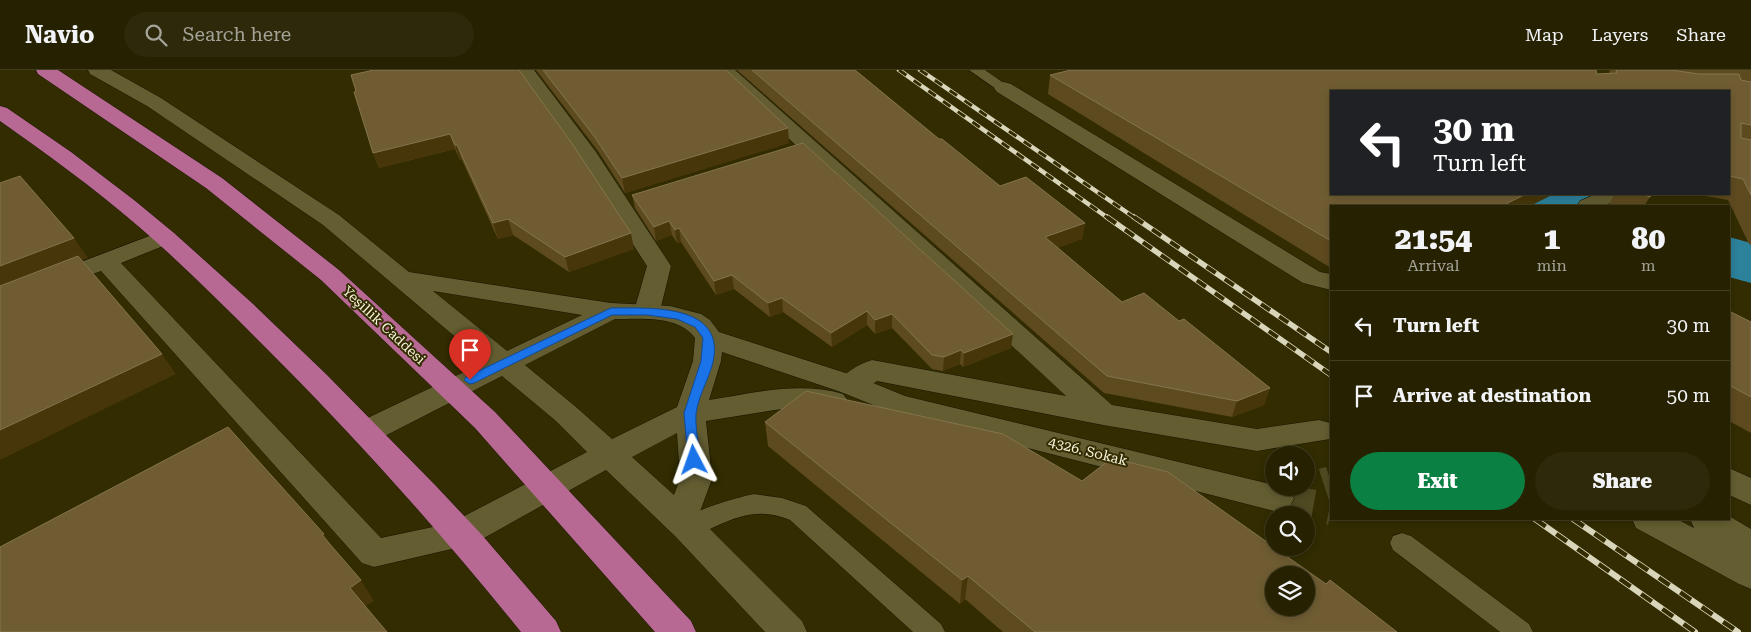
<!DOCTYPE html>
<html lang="en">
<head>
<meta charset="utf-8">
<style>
  body { margin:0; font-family:"Roboto Serif",serif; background:#2e290a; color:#f1f3f6; height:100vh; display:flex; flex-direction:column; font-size:19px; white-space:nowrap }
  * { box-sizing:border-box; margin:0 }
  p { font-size:16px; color:#a4a399 }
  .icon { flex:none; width:28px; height:28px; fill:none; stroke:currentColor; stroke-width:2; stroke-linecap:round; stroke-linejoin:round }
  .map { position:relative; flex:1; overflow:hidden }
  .sheet { position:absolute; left:1330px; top:135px; width:400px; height:315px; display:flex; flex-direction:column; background:#262100; border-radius:0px; box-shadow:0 2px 8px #0003,0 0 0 1px #423e22 }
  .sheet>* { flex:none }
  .top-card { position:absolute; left:1330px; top:20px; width:400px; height:105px; border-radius:0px; box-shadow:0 2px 8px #0003,0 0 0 1px #423e22; background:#202124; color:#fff; overflow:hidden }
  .controls { position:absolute; left:1265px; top:376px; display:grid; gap:10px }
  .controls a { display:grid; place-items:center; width:50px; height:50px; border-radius:50%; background:#262100; box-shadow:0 2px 8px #0003,0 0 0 1px #423e22; font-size:25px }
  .pin { position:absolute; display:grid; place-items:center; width:42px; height:42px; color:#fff; margin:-51px -21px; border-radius:50% 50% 50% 0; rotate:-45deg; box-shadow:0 0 5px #0007 }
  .pin .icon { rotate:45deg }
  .me { position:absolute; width:55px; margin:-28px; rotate:356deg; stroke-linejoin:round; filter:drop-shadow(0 0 4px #0008) }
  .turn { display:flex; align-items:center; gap:18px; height:105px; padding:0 20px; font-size:22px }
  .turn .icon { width:65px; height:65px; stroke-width:2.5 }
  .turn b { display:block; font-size:35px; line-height:42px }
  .eta { display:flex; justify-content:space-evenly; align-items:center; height:85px; text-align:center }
  .eta b { font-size:30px; font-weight:800; line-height:35px }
  .action { display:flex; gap:10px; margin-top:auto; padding:10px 20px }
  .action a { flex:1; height:58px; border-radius:30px; background:#0b8043; color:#fff; font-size:20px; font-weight:800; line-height:58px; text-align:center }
  .action a+a { background:#2e290a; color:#f1f3f6 }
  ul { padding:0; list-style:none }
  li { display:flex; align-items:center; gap:15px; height:70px; padding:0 20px; border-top:1px solid #423e22 }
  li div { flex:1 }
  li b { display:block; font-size:19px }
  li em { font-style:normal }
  header { display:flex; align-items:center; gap:30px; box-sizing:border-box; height:70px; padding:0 25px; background:#262100; border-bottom:1px solid #423e22 }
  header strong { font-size:24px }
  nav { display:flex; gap:28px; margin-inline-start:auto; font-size:18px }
  .search { width:350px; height:45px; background:#2e290a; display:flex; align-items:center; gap:12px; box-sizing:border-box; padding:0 18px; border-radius:28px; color:#a4a399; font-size:19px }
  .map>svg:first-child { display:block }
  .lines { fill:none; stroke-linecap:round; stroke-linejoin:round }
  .river { fill:#2c819b; fill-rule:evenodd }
  .tertiary-tunnel { stroke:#4f4a21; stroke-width:32; stroke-dasharray:32 16; stroke-linecap:butt }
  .service-casing { stroke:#171401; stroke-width:1 }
  .minor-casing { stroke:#171401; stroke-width:1 }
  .tertiary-casing { stroke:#171401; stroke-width:1 }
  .trunk-casing { stroke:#171401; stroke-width:1 }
  .service { fill:#635d31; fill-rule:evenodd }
  .minor { fill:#635d31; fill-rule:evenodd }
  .tertiary { fill:#635d31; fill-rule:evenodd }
  .trunk { fill:#b76994; fill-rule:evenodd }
  .rail-far2-casing { stroke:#d9d5ba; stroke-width:4.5 }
  .rail-far1-casing { stroke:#d9d5ba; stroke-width:5.5 }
  .rail-casing { stroke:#d9d5ba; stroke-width:6 }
  .rail-far2 { stroke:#322c00; stroke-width:3; stroke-dasharray:9; stroke-linecap:butt }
  .rail-far1 { stroke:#322c00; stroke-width:4; stroke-dasharray:11; stroke-linecap:butt }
  .rail { stroke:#322c00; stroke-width:4.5; stroke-dasharray:13; stroke-linecap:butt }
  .wall { fill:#5e4a1f }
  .shaded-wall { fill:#46360a }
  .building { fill:#6f5c33; stroke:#84744e; fill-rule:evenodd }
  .route { fill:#1a73e8; stroke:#114b97 }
  .labels { text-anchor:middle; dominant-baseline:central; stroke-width:4; stroke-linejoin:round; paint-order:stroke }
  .street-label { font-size:14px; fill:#f6f3db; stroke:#322c00 }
</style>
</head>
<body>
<header>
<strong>Navio</strong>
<div class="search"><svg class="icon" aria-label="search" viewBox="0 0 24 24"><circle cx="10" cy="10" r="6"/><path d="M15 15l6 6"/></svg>Search here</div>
<nav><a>Map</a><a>Layers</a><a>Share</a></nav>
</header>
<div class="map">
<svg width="1751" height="562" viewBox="0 0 1751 562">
  <rect width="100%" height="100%" fill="#322c00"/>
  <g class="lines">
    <path class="river" d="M1527 124H1598L1607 136H1535Z
      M1729 167 1751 173V213L1729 207Z"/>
    <path class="tertiary-tunnel" d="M1278 429 1331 412
      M1282 430 1331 439"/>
    <g class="service-casing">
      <path id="service" d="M969 0H985L1011 18 1009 21H999Z
        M754 424 782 428 806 436 941 554 945 562H913L790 450C747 433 726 455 688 468L679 465 676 458C676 457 679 451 680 451 691 441 738 427 754 424Z
        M1402 463 1411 466 1529 554 1533 562H1500L1393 480 1390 473 1393 466Z"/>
    </g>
    <g class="minor-casing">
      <path id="minor" d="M515 0H534L596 82 671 196 660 241 656 247 647 249 638 247 634 241 647 196 578 89Z
        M715 0H735L1112 335 1257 359 1319 350 1330 353 1331 356 1330 369 1257 381 1103 355 877 311C864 320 857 327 841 322L837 315C844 303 858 294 872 290L1066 326Z
        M1004 12 1011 14 1320 202 1331 204V220L1303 213 997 22 994 18 997 14Z
        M1596 124H1610L1613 129 1605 136H1577L1580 131Z
        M165 160 173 162 177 167 173 172 121 193 381 468 461 451 473 454 478 464 473 474 374 497 362 493 101 201 90 205 81 202 78 197 81 192Z"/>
    </g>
    <g class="tertiary-casing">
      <path id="tertiary" d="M88 0H111L161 28 339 145 409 202 611 233 670 236 701 244 710 250 719 262 861 308 905 326 1274 415V418L1289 420 1294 429 1289 438 1278 442 898 345 841 322 722 282 721 291 709 330C753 323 800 311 843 324L848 331 843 338 833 341 788 338 706 351 712 409 698 447 802 551 807 562H765L676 467 606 400 473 474 461 477 449 474 444 464 449 454 587 382 556 351 502 306 377 370 366 373 355 370 351 362 355 354 485 292 323 155 147 36 90 4ZM433 221 582 245 507 281ZM615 249C640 249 679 245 695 268L693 291 677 337 612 369 576 337 525 295ZM677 363 680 409 674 425 632 387Z
        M1595 124H1619C1612 134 1606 137 1594 134L1591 129Z
        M1729 398 1751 408V435L1729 425Z
        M1729 446 1751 459V519L1739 514 1636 458 1632 449H1677L1694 458 1690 449H1729Z"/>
    </g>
    <g class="trunk-casing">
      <path id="trunk" d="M36 0H58L222 108 339 200 495 342 691 551 696 562H655L475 358 321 210 206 118 38 4Z
        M0 36 7 38 71 82 134 130 174 163 252 233 327 305 436 416 482 465 556 551 561 562H521C438 459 350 361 256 268 218 230 179 191 138 156 94 118 47 84 0 51Z"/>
    </g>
    <use href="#service" class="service"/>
    <use href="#minor" class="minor"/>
    <use href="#tertiary" class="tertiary"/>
    <use href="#trunk" class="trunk"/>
    <g class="rail-far2-casing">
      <path id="rail-far2" d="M899 0 1108 148
        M920 0 1135 148"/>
    </g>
    <g class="rail-far1-casing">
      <path id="rail-far1" d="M1107 147 1331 305
        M1134 147 1331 282"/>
    </g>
    <g class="rail-casing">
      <path id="rail" d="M1535 449 1695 562
        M1573 449 1738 562"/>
    </g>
    <use href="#rail-far2" class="rail-far2"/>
    <use href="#rail-far1" class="rail-far1"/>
    <use href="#rail" class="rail"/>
  </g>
  <path class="wall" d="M374 0 634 179 569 202 513 165 498 169 462 90H460L455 79 379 98 373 83 356 21Z
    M536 0H726L789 73 625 123 598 81Z
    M737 0H855L939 69 1000 116 1085 153 1082 169 1057 178 1122 232 1179 251 1270 318 1264 335 1232 347 1104 323Z
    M1610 0H1751V175L1749 174 1728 130 1695 124H1729V21L1331 136V198L1048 24 1050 5 1597 4 1609 3Z
    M1579 124H1592L1586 126Z
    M1615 124H1652L1644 136H1608Z
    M632 125 1011 278 963 297 960 294 943 301 932 299 892 258 875 264 867 255 832 277 783 242 770 247 734 219 716 225 681 172 677 173 672 165 656 171 635 138Z
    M1729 241 1751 252V363L1729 351Z
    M765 352 1082 411 1326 514 1397 562H1003L965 529 960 534 768 376Z"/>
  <path class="shaded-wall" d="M788 58 789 73 625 123 622 108Z
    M450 64 455 79 379 98 373 83Z
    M455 75H457L462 90H460Z
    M1526 124H1554L1530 136H1502Z
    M508 149 513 165 498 169 493 153Z
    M669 151 672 165 656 171 654 157Z
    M1085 153 1082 169 1043 183 1045 167Z
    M679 158 681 172 677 173 675 160Z
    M631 163 634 179 569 202 565 187Z
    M74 168 88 188 0 222V196Z
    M732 205 734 219 716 225 714 211Z
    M782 228 783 242 770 247 768 233Z
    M867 241V255L832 277 831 263Z
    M892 244V258L875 264V250Z
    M1013 264 1011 278 963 297 964 283Z
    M961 280 960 294 943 301 944 287Z
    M162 284 176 304 0 390V360Z
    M1270 318 1264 335 1232 347 1237 331Z
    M324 464 337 484 322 465Z
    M968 506 965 529 960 534 962 510Z
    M361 510 374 531 363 538 350 518Z"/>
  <path class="building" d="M374 0H519L573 75 631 163 565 187 508 149 493 153 457 75H455L450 64 373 83 354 22 356 21 351 5Z
    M543 0H726L788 58 622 108 594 66Z
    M752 0H855L939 69H942L1000 116 1026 107 1085 153 1045 167 1122 232 1144 223 1179 251 1184 249 1270 318 1237 331 1107 306Z
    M1071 0H1596L1597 4 1617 3 1616 0H1671L1699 4H1739L1741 10 1751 12V55L1741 53V68L1751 70V125L1743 109 1729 106V21H1331V124H1526L1502 136H1331V171L1050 5Z
    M803 73 1013 264 964 283 961 280 944 287 932 285 892 244 875 250 867 241 831 263 782 228 768 233 732 205 714 211 679 158 675 160 669 151 654 157 632 125Z
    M20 106 74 168 0 196V113Z
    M1642 124H1652L1650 127Z
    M78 186 162 284 0 360V216Z
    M1729 241 1751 252V327L1729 315Z
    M806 321 1003 364 1082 411 1112 388 1168 402 1274 477V478H1275L1326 514 1330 510 1397 562H1035L968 506 962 510 765 352ZM1274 505H1306V538H1274Z
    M228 357 324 464 322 465 361 510 350 518 387 562H0V477Z"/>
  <path class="route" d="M611 238C649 238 726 233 713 292 709 309 698 326 696 344 695 358 699 375 701 390L699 393H690L688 390 684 343 701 291 703 268 695 257 677 249 647 245H612L474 313 470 314 464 310 466 307Z"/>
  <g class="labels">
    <g class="street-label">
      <text transform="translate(384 255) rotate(43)">Yeşillik Caddesi</text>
      <text transform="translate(1088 381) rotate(14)">4326. Sokak</text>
    </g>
  </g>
</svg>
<div class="controls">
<a><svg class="icon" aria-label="sound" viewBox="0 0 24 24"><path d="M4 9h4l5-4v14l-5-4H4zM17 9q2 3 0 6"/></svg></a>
<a><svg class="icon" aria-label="search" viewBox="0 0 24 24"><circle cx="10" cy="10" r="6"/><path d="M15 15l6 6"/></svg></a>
<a><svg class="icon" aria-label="layers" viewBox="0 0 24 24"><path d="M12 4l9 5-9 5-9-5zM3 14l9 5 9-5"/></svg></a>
</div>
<div class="pin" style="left:470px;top:310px;background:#d93025"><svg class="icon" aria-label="arrive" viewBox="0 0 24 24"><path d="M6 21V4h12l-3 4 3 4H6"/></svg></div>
<svg class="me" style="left:694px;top:390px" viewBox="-20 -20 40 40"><path d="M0-17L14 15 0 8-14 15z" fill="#1a73e8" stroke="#fff" stroke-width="4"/></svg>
<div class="top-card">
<div class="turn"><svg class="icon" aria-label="left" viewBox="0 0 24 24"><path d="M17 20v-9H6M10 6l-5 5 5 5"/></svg><div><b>30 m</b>Turn left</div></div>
</div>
<section class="sheet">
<div class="eta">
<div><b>21:54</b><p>Arrival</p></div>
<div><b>1</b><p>min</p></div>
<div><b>80</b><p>m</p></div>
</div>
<ul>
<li><svg class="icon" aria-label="left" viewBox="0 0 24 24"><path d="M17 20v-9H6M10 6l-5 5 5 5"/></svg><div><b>Turn left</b></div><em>30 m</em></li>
<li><svg class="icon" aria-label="arrive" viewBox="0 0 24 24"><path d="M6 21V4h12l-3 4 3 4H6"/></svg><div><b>Arrive at destination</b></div><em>50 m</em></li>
</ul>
<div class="action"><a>Exit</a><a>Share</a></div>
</section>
</div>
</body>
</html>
